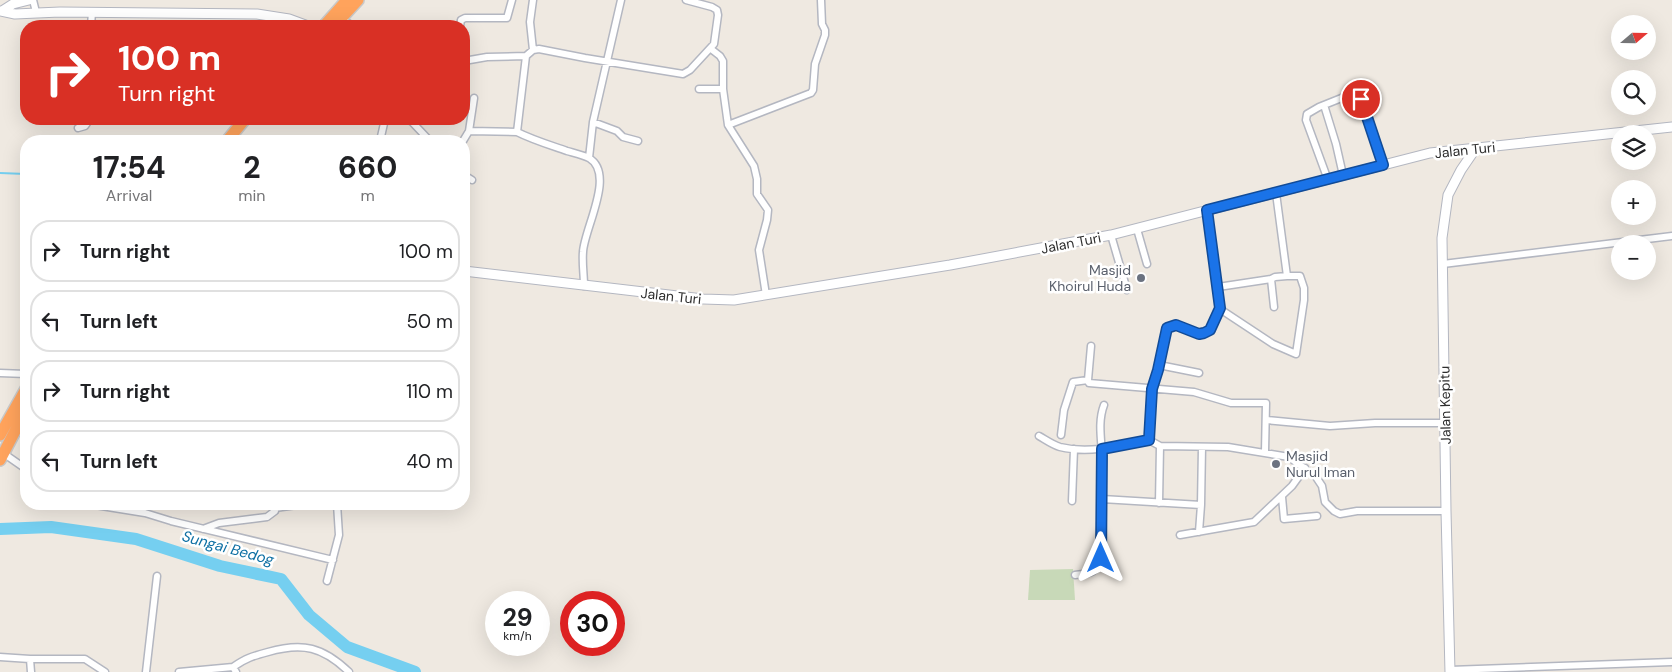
<!DOCTYPE html>
<html lang="en">
<head>
<meta charset="utf-8">
<style>
  body { margin:0; font-family:"DM Sans",sans-serif; background:#f2f2f2; color:#202124; height:100vh; display:flex; flex-direction:column; font-size:19px; white-space:nowrap }
  * { box-sizing:border-box; margin:0 }
  p { font-size:16px; color:#757577 }
  .icon { flex:none; width:28px; height:28px; fill:none; stroke:currentColor; stroke-width:2; stroke-linecap:round; stroke-linejoin:round }
  .map { position:relative; flex:1; overflow:hidden }
  .details { position:absolute; left:20px; top:135px; width:450px; height:375px; display:flex; flex-direction:column; background:#fff; border-radius:20px; box-shadow:0 5px 20px #0002 }
  .details>* { flex:none }
  .top-card { position:absolute; left:20px; top:20px; width:450px; height:105px; border-radius:20px; box-shadow:0 5px 20px #0002; background:#d93025; color:#fff; overflow:hidden }
  .needle { width:32px; rotate:70deg }
  .fabs { position:absolute; left:1611px; top:15px; display:grid; gap:10px }
  .fabs a { display:grid; place-items:center; width:45px; height:45px; border-radius:50%; background:#fff; box-shadow:0 5px 20px #0002; font-size:25px }
  .speed { position:absolute; left:485px; top:591px; display:flex; gap:10px; font-size:25px; font-weight:700; text-align:center }
  .speed>* { display:grid; place-content:center; width:65px; height:65px; border-radius:50%; background:#fff; box-shadow:0 5px 20px #0002; line-height:1 }
  .speed small { font-size:12px; font-weight:400 }
  .speed .limit { border:8px solid #d22; background:#fff; color:#111 }
  .pin { position:absolute; display:grid; place-items:center; width:42px; height:42px; color:#fff; margin:-21px; border:2px solid #fff; border-radius:50%; box-shadow:0 1px 5px #0007 }
  .me { position:absolute; width:55px; margin:-28px; rotate:0deg; stroke-linejoin:round; filter:drop-shadow(0 0 4px #0008) }
  .turn { display:flex; align-items:center; gap:18px; height:105px; padding:0 15px; font-size:22px }
  .turn .icon { width:65px; height:65px; stroke-width:2.5 }
  .turn b { display:block; font-size:35px; line-height:42px }
  .eta { display:flex; justify-content:space-evenly; align-items:center; height:85px; text-align:center }
  .eta b { font-size:30px; font-weight:700; line-height:35px }
  ul { padding:0; list-style:none }
  li { display:flex; align-items:center; gap:15px; height:62px; margin:0 10px 8px; padding:0 5px; border:2px solid #e0e0e0; border-radius:20px }
  li div { flex:1 }
  li b { display:block; font-size:19px }
  li em { font-style:normal }
  .map>svg:first-child { display:block }
  .cemetery { fill:#c8d9b8 }
  .lines { fill:none; stroke-linecap:round; stroke-linejoin:round }
  .stream { stroke:#75cff0; stroke-width:2 }
  .river { stroke:#75cff0; stroke-width:12 }
  .street-casing { stroke:#b4b7c1; stroke-width:9 }
  .secondary-casing { stroke:#b4b7c1; stroke-width:11 }
  .highway-casing { stroke:#c9c9c9; stroke-width:14 }
  .street { stroke:#fff; stroke-width:6 }
  .secondary { stroke:#fff; stroke-width:9 }
  .highway { stroke:#ffa35c; stroke-width:11 }
  .route-casing { stroke:#114b97; stroke-width:12 }
  .route { stroke:#1a73e8; stroke-width:9 }
  .worship-dot { fill:#6b7280; stroke:#fff; stroke-width:2 }
  .labels { text-anchor:middle; dominant-baseline:central; stroke-width:5; stroke-linejoin:round; paint-order:stroke }
  .street-label { font-size:14px; fill:#2e2e2e; stroke:#fff }
  .worship-label { font-size:14px; fill:#5b616d; stroke:#fff; text-anchor:end }
  .water-label { font-size:15px; font-style:italic; fill:#0d6fa3; stroke:#fff }
</style>
</head>
<body>
<div class="map">
<svg width="1672" height="672" viewBox="0 0 1672 672">
  <rect width="100%" height="100%" fill="#efe9e1"/>
  <path class="cemetery" d="M1073 569 1075 600H1028L1030 570Z"/>
  <g class="lines">
    <path class="stream" d="M130 141 150 136 167 141
      M0 173 26 174"/>
    <path class="river" d="M0 529 51 527 136 539 220 566 281 579 309 615 347 647 415 672"/>
    <g class="street-casing">
      <path id="street" d="M33 0 36 12
        M341 19 353 26
        M91 26 92 12
        M460 26 461 20 465 18H507L512 0
        M711 49 720 56 723 61V89L728 125 754 166 757 179V194L768 210 767 220 759 250 766 295
        M533 50 530 22 533 0
        M526 56 517 132C533 140 550 145 567 151 574 153 583 155 589 158 616 174 584 229 583 252 582 263 584 275 584 286
        M464 61 487 57 526 56 533 50 539 49 585 58 683 74 690 70 714 44 718 15 717 10 712 7 686 0
        M699 89H723
        M1324 105 1336 144 1343 175
        M407 119 412 122 430 141
        M593 122 617 131 623 137 638 141
        M728 125 811 93 813 90 815 64 825 35V30L822 24 821 0
        M78 128 85 126 90 119
        M469 131 517 132
        M380 141 385 119
        M463 141 469 131 474 98
        M589 158 593 122 621 0
        M464 175 472 180
        M1328 180 1306 120 1307 114 1319 107 1349 95 1361 99 1383 165
        M1137 229 1147 264
        M1111 235 1127 290
        M1443 264 1672 236
        M1271 279 1275 277 1287 276 1276 193
        M1218 287 1271 279 1274 307
        M1220 309 1273 344 1296 354 1304 300V288L1300 276H1287
        M1091 346 1088 380 1089 383 1194 392 1231 403H1266L1265 452
        M1159 365 1199 373
        M0 373 26 374
        M1266 420 1330 426 1375 423H1445
        M1061 435 1064 410 1073 382 1088 380
        M1039 436C1046 440 1053 445 1060 447 1089 454 1120 446 1149 440L1160 446 1228 447 1289 457 1316 477 1322 486 1325 502 1334 511 1340 514 1357 511H1446
        M1149 440 1151 389 1158 371 1167 328 1176 325 1199 334 1204 333 1209 330 1220 309 1207 210
        M3 453 26 469
        M1282 497 1284 519 1317 516
        M1102 499 1201 505
        M1072 501 1074 449
        M1159 503 1160 446
        M89 504 145 513 171 521 333 560
        M275 508 304 504
        M203 529 219 523 267 517 275 511 274 504
        M1199 532 1201 505 1202 447
        M1180 535 1254 522 1292 486 1305 468
        M1075 575C1091 573 1095 574 1101 558 1101 523 1102 489 1102 454 1101 437 1098 421 1104 405
        M327 581 339 535 337 504
        M0 657 30 659H85L105 672
        M30 659 31 672
        M233 667C246 658 253 656 268 652 303 642 323 647 349 672
        M1450 670 1672 662
        M146 672 157 576
        M179 672 233 667 236 672"/>
    </g>
    <g class="secondary-casing">
      <path id="secondary" d="M0 11 15 14 60 12 257 14 289 19 308 26
        M2 11 13 4 29 0
        M464 271 703 299 734 300 950 265 1111 235 1430 153 1672 127
        M1450 672 1446 511 1442 238 1448 195 1461 170 1476 148"/>
    </g>
    <g class="highway-casing">
      <path id="highway" d="M324 26 347 0
        M334 26 358 0
        M227 141 245 119
        M0 435 26 389
        M0 460 26 410"/>
    </g>
    <use href="#street" class="street"/>
    <use href="#secondary" class="secondary"/>
    <use href="#highway" class="highway"/>
  </g>
  <g class="lines">
    <g class="route-casing">
      <path id="route" d="M1101 558 1102 449 1149 440 1152 389 1158 370 1167 328 1176 325 1199 334 1204 333 1210 330 1220 308 1207 210 1383 165 1361 99"/>
    </g>
    <use href="#route" class="route"/>
  </g>
  <g class="worship-dot">
    <circle cx="1141" cy="278" r="5"/>
    <circle cx="1276" cy="464" r="5"/>
  </g>
  <g class="labels">
    <g class="street-label">
      <text transform="translate(1465 150) rotate(-6)">Jalan Turi</text>
      <text transform="translate(1071 243) rotate(-11)">Jalan Turi</text>
      <text transform="translate(671 296) rotate(6)">Jalan Turi</text>
      <text transform="translate(1445 405) rotate(-91)">Jalan Kepitu</text>
    </g>
    <g class="worship-label">
      <text x="1131" y="270">Masjid<tspan x="1131" dy="16">Khoirul Huda</tspan></text>
      <text x="1286" y="456" text-anchor="start">Masjid<tspan x="1286" dy="16">Nurul Iman</tspan></text>
    </g>
    <g class="water-label">
      <text transform="translate(228 548) rotate(15)">Sungai Bedog</text>
    </g>
  </g>
</svg>
<div class="fabs">
<a><svg class="needle" viewBox="-14 -14 28 28"><path d="M0-13l5 13h-10z" fill="#e53935"/><path d="M0 13l5-13h-10z" fill="#757577"/></svg></a>
<a><svg class="icon" aria-label="search" viewBox="0 0 24 24"><circle cx="10" cy="10" r="6"/><path d="M15 15l6 6"/></svg></a>
<a><svg class="icon" aria-label="layers" viewBox="0 0 24 24"><path d="M12 4l9 5-9 5-9-5zM3 14l9 5 9-5"/></svg></a>
<a>+</a>
<a>−</a>
</div>
<div class="speed"><div>29<small>km/h</small></div><div class="limit">30</div></div>
<div class="pin" style="left:1361px;top:99px;background:#d93025"><svg class="icon" aria-label="arrive" viewBox="0 0 24 24"><path d="M6 21V4h12l-3 4 3 4H6"/></svg></div>
<svg class="me" style="left:1101px;top:558px" viewBox="-20 -20 40 40"><path d="M0-17L14 15 0 8-14 15z" fill="#1a73e8" stroke="#fff" stroke-width="4"/></svg>
<div class="top-card">
<div class="turn"><svg class="icon" aria-label="right" viewBox="0 0 24 24"><path d="M7 20v-9h11M14 6l5 5-5 5"/></svg><div><b>100 m</b>Turn right</div></div>
</div>
<section class="details">
<div class="eta">
<div><b>17:54</b><p>Arrival</p></div>
<div><b>2</b><p>min</p></div>
<div><b>660</b><p>m</p></div>
</div>
<ul>
<li><svg class="icon" aria-label="right" viewBox="0 0 24 24"><path d="M7 20v-9h11M14 6l5 5-5 5"/></svg><div><b>Turn right</b></div><em>100 m</em></li>
<li><svg class="icon" aria-label="left" viewBox="0 0 24 24"><path d="M17 20v-9H6M10 6l-5 5 5 5"/></svg><div><b>Turn left</b></div><em>50 m</em></li>
<li><svg class="icon" aria-label="right" viewBox="0 0 24 24"><path d="M7 20v-9h11M14 6l5 5-5 5"/></svg><div><b>Turn right</b></div><em>110 m</em></li>
<li><svg class="icon" aria-label="left" viewBox="0 0 24 24"><path d="M17 20v-9H6M10 6l-5 5 5 5"/></svg><div><b>Turn left</b></div><em>40 m</em></li>
</ul>
</section>
</div>
</body>
</html>
